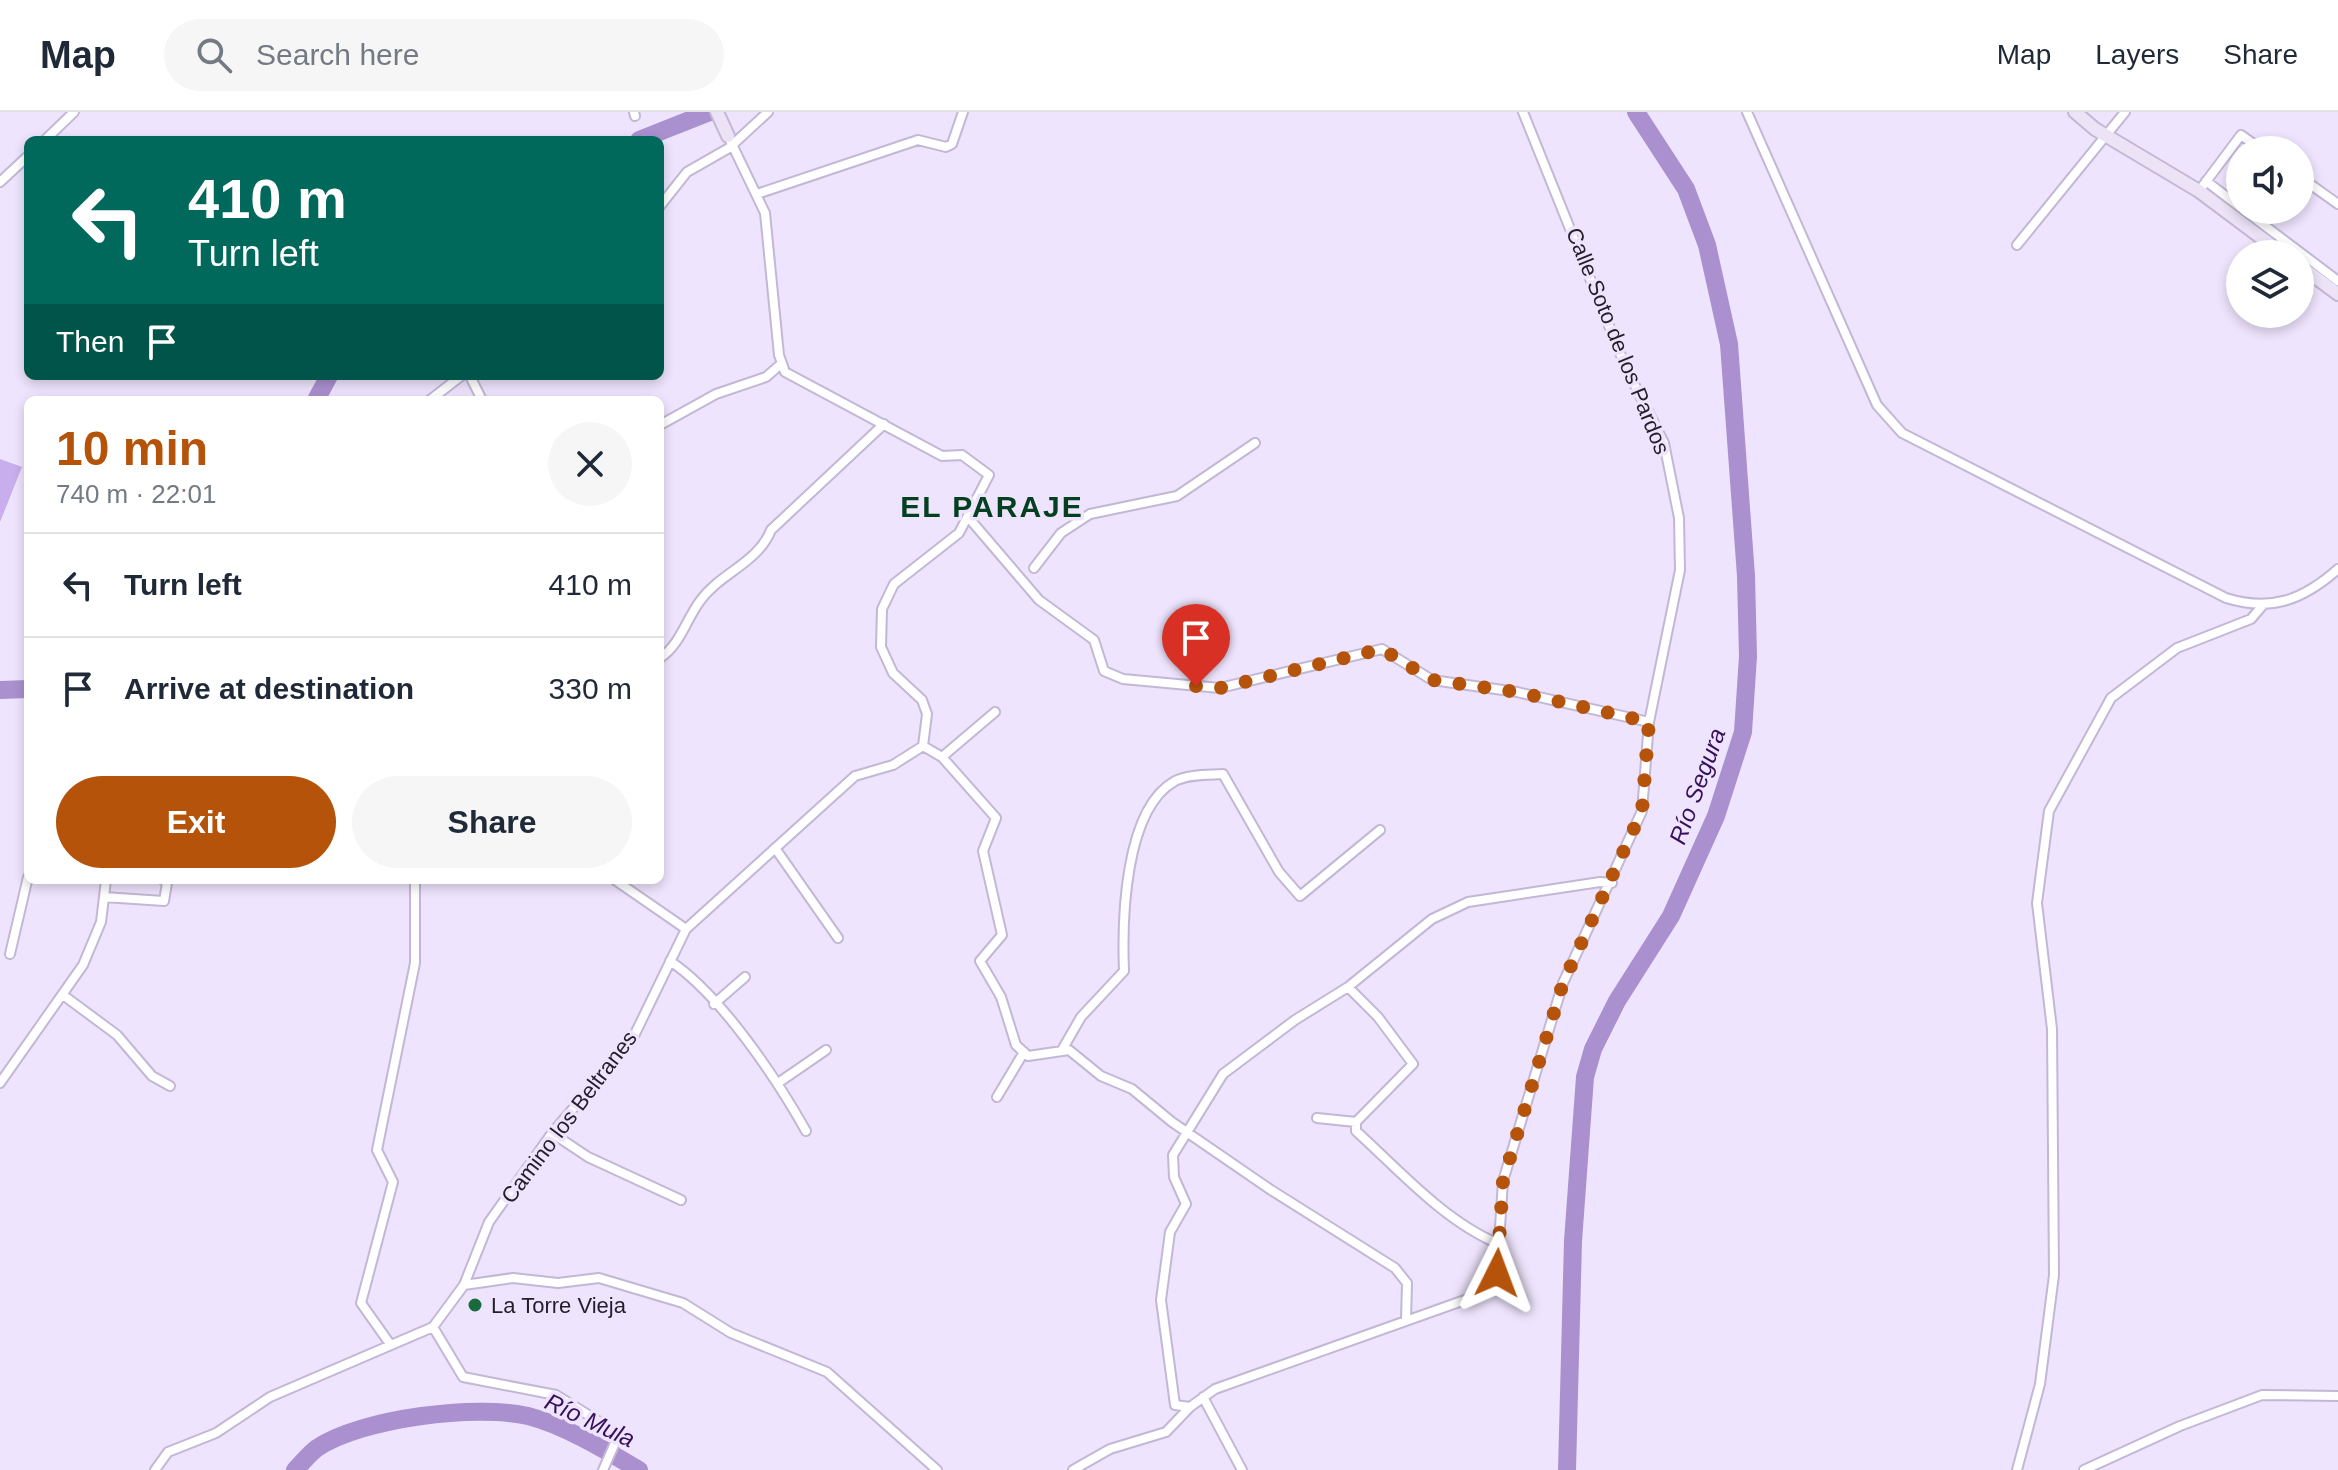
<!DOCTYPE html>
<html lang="en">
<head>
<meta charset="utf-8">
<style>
  body { margin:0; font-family:Arial,sans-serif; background:#f6f6f7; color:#1f2937; height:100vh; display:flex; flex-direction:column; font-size:30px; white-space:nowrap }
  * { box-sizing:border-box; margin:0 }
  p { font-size:26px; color:#747a83 }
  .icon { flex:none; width:44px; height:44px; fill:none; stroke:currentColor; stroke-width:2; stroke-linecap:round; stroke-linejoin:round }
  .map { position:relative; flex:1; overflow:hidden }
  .sheet { position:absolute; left:24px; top:284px; width:640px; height:488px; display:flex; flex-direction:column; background:#fff; border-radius:12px; box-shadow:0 4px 12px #0003 }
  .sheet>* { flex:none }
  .banner { position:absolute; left:24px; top:24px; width:640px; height:244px; border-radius:12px; box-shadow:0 4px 12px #0003; background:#00695c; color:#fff; overflow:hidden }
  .buttons { position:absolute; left:2226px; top:24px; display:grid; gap:16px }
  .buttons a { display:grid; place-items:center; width:88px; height:88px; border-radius:50%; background:#fff; box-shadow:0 4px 12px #0003; font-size:40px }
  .pin { position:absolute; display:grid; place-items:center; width:68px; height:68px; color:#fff; margin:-82px -34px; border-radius:50% 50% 50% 0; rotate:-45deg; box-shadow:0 0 8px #0007 }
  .pin .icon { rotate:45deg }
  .me { position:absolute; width:88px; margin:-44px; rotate:3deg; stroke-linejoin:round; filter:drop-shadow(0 0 6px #0008) }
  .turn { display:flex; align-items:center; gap:28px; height:168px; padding:0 32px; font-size:36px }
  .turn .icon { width:104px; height:104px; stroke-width:2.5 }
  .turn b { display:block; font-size:56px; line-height:68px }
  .then { display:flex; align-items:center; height:76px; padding:0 32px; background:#0003; gap:16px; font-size:30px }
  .round { display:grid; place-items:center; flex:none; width:84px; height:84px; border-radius:42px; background:#f6f6f7 }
  .headline { display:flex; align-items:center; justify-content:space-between; height:136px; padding:0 32px }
  h1 { font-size:48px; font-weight:700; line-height:60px; color:#b45309 }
  .action { display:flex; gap:16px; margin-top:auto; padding:16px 32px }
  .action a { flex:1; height:92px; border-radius:48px; background:#b45309; color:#fff; font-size:32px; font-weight:700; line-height:92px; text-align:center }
  .action a+a { background:#f6f6f7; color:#1f2937 }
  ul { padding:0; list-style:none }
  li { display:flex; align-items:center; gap:24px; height:104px; padding:0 32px; border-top:2px solid #e0e1e3 }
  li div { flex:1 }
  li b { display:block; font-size:30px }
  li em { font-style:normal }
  header { display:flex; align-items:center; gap:48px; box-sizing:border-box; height:112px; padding:0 40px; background:#fff; border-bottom:2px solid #e0e1e3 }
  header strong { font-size:38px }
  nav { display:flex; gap:44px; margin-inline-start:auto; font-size:28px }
  .search { width:560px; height:72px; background:#f6f6f7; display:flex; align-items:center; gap:20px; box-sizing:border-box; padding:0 28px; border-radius:44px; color:#747a83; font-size:30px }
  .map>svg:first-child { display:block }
  .green { fill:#c8aeec }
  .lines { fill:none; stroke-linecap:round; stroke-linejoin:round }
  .river { stroke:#ab90cf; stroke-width:18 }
  .street-casing { stroke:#c3b7d6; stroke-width:12 }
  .secondary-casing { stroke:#c3b7d6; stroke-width:16 }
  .street { stroke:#fff; stroke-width:8 }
  .secondary { stroke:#ece3f7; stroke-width:12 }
  .route { stroke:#b45309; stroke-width:14; stroke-dasharray:0 25.2 }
  .poi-dot { fill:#186b3c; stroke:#eee4fd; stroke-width:3 }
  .labels { text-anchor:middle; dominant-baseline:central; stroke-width:7; stroke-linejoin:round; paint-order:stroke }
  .street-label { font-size:22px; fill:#231e29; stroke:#eee4fd }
  .poi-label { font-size:22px; fill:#231e29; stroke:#eee4fd; text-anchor:start }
  .water-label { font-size:24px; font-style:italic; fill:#38105b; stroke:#eee4fd }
  .district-label { font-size:30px; font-weight:bold; letter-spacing:2px; fill:#044020; stroke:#eee4fd }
</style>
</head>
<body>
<header>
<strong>Map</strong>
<div class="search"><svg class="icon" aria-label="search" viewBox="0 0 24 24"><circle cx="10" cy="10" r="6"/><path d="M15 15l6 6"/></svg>Search here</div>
<nav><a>Map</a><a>Layers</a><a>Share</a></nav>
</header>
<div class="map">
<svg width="2338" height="1358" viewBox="0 0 2338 1358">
  <rect width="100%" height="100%" fill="#eee4fd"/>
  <path class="green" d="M0 347 22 355 0 410Z"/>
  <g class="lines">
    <path class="river" d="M639 28 710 0
      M316 288 329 264
      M0 578 28 577
      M295 1358C302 1351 309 1342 317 1336 362 1306 476 1292 528 1304 564 1313 607 1339 639 1358
      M1567 1358 1573 1129 1585 965 1593 937 1617 889 1671 804 1716 704 1743 620 1748 544 1746 464 1729 232 1707 133 1686 77 1636 0"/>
    <g class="street-casing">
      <path id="street" d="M634 0 635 4
        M1747 0 1877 293 1902 321 2226 486C2271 500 2303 488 2338 457
        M45 28 74 0
        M2300 65 2338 92
        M2206 69 2240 95
        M0 70 28 44
        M2199 79 2241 23 2262 38
        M757 82 918 28 946 35 952 32 963 0
        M660 94 687 60 729 36 768 0
        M2244 98 2338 169
        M2017 133 2125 0
        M470 264 482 288
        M430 288 461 264
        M660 313 716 282 766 265 781 252
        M968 405 1039 488 1094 528 1104 559 1123 567 1220 576 1382 537 1432 568 1517 580 1649 610
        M1034 456 1061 421 1090 402 1177 384 1255 331
        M660 546C680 533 686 508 700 489 720 461 758 451 771 418L884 312
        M923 634 942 645 996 706 983 739 1002 823 980 849 1001 885 1016 933 1028 944 1069 938 1101 964 1132 977 1172 1010 1271 1078 1395 1156 1407 1171 1406 1209
        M942 645 995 600
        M775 736 838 826
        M615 768 686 817
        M104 785 164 789 167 771 163 768
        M10 842 28 765
        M670 849C721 883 776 966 806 1019
        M1348 875 1432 807 1468 790 1600 770 1612 771
        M63 883 117 923 152 964 170 974
        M714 892 745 865
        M1062 938 1081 905 1124 859C1122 809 1124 697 1175 669 1188 662 1209 663 1223 662L1279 760 1300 784 1380 718
        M0 971 83 853 101 810 106 768
        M778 971 826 938
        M997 985 1024 940
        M1317 1006 1356 1010
        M552 1021 588 1045 681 1088
        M464 1173 513 1166 558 1171 599 1166 683 1191 731 1221 827 1260 937 1358
        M433 1215 463 1265 556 1283 619 1322 603 1358
        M390 1232 361 1191 393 1070 377 1038 415 851V768
        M1203 1285 1242 1358
        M1190 1295 1175 1293 1161 1188 1170 1120 1186 1092 1174 1065 1173 1043 1223 962 1295 908 1348 875 1378 905 1413 952 1356 1010V1019C1399 1058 1445 1110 1499 1132
        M155 1358 168 1340 216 1321 270 1285 433 1215 464 1173 489 1110 552 1021 632 928 686 817 855 664 893 653 923 634 927 602 922 588 893 561 881 535 882 497 894 472 959 421 989 363 962 343 942 344 785 260 779 243 765 101 728 24
        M1073 1358 1110 1337 1166 1320 1190 1295 1215 1277 1476 1184 1490 1173 1497 1161 1503 1069 1563 871 1642 699 1649 610 1680 458 1679 406 1664 331 1626 256 1523 0
        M2017 1358 2040 1272 2054 1163 2052 917 2037 791 2049 699 2111 586 2177 536 2251 507 2263 493
        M2084 1358 2180 1314 2262 1283 2338 1284"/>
    </g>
    <g class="secondary-casing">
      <path id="secondary" d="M717 0 728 24
        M2075 0 2095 17 2199 79 2283 142
        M2300 154 2338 182"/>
    </g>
    <use href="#street" class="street"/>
    <use href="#secondary" class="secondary"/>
  </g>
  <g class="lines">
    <path class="route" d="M1196 574 1220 576 1382 537 1432 568 1517 580 1649 610 1642 699 1563 871 1503 1069 1497 1161"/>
  </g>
  <circle class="poi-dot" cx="475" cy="1193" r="8"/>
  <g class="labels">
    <g class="street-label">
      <text transform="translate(1618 229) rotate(68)">Calle Soto de los Pardos</text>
      <text transform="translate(569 1005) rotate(-53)">Camino los Beltranes</text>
    </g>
    <g class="poi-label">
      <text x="491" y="1193">La Torre Vieja</text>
    </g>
    <g class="water-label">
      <text transform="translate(1697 674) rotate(-70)">Río Segura</text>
      <text transform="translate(590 1308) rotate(25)">Río Mula</text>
    </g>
    <g class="district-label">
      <text x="992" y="394">EL PARAJE</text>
    </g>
  </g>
</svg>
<div class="buttons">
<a><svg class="icon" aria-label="sound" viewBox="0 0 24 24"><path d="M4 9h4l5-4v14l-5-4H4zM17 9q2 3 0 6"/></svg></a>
<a><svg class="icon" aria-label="layers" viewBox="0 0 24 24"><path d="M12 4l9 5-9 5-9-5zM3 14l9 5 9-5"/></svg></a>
</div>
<div class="pin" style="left:1196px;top:574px;background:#d93025"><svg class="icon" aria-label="arrive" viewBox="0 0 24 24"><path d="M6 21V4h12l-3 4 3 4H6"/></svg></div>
<svg class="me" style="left:1497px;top:1161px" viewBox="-20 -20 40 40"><path d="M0-17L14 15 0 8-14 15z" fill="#b45309" stroke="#fff" stroke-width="4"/></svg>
<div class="banner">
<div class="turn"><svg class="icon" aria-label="left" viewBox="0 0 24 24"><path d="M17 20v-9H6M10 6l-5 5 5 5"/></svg><div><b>410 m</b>Turn left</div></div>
<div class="then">Then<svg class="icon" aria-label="arrive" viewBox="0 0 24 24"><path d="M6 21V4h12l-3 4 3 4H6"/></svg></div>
</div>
<section class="sheet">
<div class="headline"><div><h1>10 min</h1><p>740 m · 22:01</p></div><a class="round"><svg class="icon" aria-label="close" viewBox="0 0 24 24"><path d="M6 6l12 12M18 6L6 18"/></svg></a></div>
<ul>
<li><svg class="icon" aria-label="left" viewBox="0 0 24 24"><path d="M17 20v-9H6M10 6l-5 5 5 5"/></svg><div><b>Turn left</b></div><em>410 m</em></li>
<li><svg class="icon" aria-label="arrive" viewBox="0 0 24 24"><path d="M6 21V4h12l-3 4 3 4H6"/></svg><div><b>Arrive at destination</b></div><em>330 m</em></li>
</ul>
<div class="action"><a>Exit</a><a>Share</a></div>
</section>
</div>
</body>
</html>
